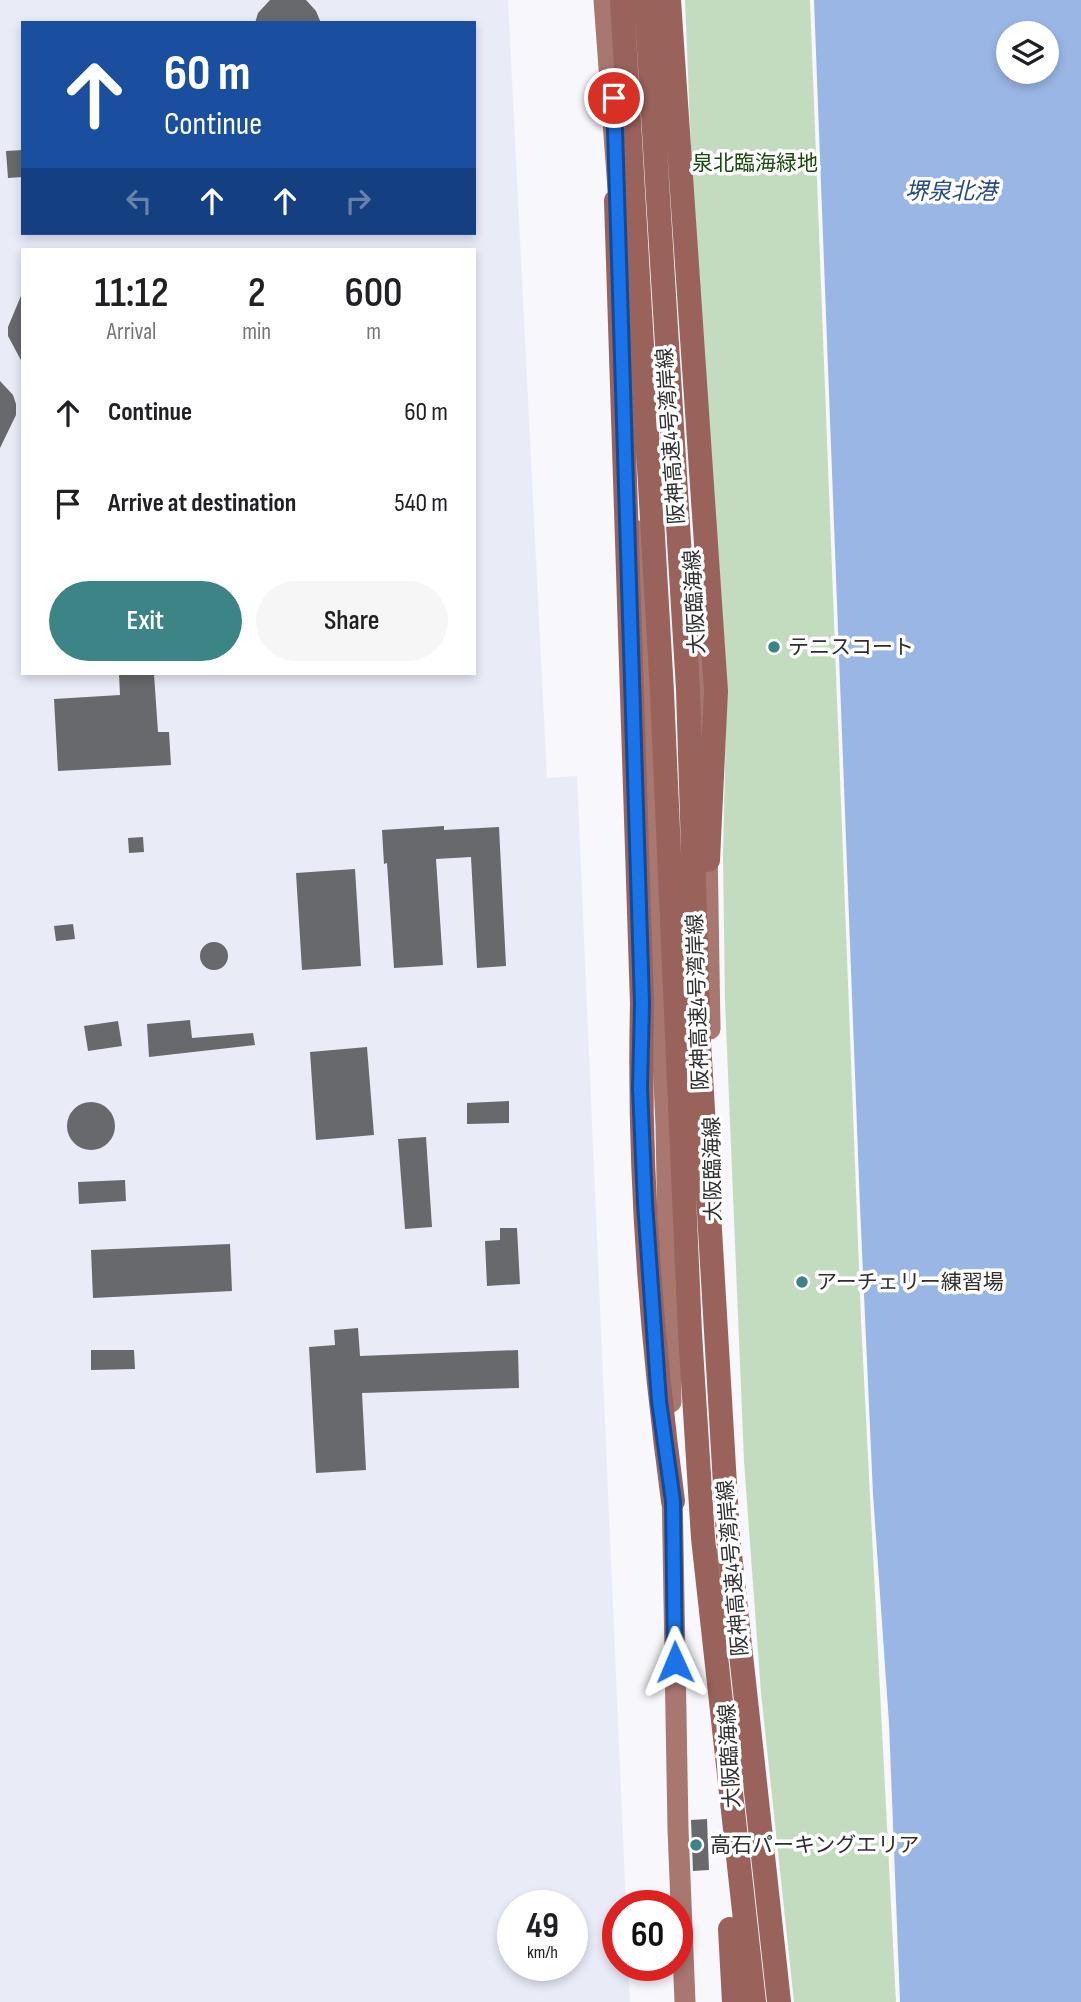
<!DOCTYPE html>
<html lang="en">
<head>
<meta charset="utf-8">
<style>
  body { margin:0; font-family:"Sofia Sans Condensed","Noto Sans JP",sans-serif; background:#f6f6f6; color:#202124; height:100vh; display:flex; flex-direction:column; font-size:26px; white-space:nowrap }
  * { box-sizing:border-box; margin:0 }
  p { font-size:23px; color:#757577 }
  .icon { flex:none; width:38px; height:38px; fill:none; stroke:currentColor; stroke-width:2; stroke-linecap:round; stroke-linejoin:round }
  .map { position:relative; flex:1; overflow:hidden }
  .details { position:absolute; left:21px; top:248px; width:455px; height:427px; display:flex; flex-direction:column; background:#fff; border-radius:0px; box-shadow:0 4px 10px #0003 }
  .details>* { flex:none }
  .guide { position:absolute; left:21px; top:21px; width:455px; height:214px; border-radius:0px; box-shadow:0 4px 10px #0003; background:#1a4fa0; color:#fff; overflow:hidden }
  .buttons { position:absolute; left:996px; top:21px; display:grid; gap:14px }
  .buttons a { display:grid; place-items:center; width:63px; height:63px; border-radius:50%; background:#fff; box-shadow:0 4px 10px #0003; font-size:35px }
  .speed { position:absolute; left:497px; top:1890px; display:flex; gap:14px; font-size:35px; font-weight:700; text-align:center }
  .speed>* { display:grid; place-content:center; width:91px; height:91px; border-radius:50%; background:#fff; box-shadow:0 4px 10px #0003; line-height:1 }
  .speed small { font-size:18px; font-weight:400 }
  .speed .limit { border:10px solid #d22; background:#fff; color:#111 }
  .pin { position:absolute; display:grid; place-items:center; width:60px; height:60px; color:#fff; margin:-30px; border:4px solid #fff; border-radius:50%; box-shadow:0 2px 7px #0007 }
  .me { position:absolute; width:77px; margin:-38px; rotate:359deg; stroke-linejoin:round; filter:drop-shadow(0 0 5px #0008) }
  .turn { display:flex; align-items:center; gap:24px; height:147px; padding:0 28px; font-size:32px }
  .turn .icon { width:91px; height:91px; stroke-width:2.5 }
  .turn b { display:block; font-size:49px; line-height:60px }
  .lanes { display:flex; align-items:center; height:66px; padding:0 28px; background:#0003; justify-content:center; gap:35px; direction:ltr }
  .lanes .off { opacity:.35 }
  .eta { display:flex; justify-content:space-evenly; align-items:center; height:119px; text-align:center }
  .eta b { font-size:42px; font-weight:600; line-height:49px }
  .primary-button { display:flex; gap:14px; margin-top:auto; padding:14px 28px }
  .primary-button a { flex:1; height:80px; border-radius:42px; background:#3c8485; color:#fff; font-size:28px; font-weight:600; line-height:80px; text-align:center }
  .primary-button a+a { background:#f6f6f6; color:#202124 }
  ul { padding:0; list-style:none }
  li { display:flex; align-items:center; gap:21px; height:91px; padding:0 28px }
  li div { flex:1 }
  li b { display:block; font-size:26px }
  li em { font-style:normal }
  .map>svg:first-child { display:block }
  .built { fill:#e9ebf7; fill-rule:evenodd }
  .green { fill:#c3dcbf }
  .water { fill:#9ab6e5; fill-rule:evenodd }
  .building { fill:#68696d }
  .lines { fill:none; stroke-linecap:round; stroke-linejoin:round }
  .primary { stroke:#a87770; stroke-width:21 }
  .highway { stroke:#99625a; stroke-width:24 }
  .route-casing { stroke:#114b97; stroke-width:18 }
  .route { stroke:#1a73e8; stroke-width:12 }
  .poi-dot { fill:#3c8485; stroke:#fff; stroke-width:2.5 }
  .labels { text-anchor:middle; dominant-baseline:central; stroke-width:7; stroke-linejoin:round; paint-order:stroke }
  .park-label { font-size:21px; fill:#17490c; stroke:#fff }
  .street-label { font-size:21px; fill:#2f2f31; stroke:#fff }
  .poi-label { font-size:21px; fill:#2f2f31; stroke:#fff; text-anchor:start }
  .water-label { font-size:23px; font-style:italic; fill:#294b84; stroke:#fff }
</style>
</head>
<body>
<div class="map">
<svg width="1081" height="2002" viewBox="0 0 1081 2002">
  <rect width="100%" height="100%" fill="#f7f7fc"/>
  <path class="built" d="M0 0H508L547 778 577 776 626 1906H618V1965H628L630 2002H0ZM23 23H474V233H23ZM23 250H474V674H23ZM513 1906H572V1965H513Z"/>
  <path class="green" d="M685 0H810L861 1320 896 2002H794L761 1693 744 1461 725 1001 723 855 727 681 693 198Z"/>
  <path class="water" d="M814 0H1081V2002H900L889 1723 873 1494 860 1206ZM1008 33H1046V72H1008Z"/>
  <path class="building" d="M270 0H306L316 11 321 23H255L258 13Z
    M23 150V177L8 178 6 151Z
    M23 291V364L8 336V327Z
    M0 381 13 395 16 404V415L0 448Z
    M119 674H154L158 732H169L171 765 58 771 54 699 120 695Z
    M444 826V830L499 827 506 966 477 968 471 857 436 859 443 965 394 968 387 863 384 864 382 830Z
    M143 837 144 852 129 853 128 838Z
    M355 869 361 966 302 970 296 873Z
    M73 924 75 939 56 941 54 926Z
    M200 956a14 14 0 1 1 28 0a14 14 0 1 1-28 0Z
    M190 1020 192 1038 253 1033 255 1045 149 1057 147 1024Z
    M118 1021 122 1046 88 1051 84 1026Z
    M367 1047 374 1135 316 1140 310 1052Z
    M509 1101V1123L467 1124V1103Z
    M67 1126a24 24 0 1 1 48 0a24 24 0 1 1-48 0Z
    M426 1137 432 1227 405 1229 398 1139Z
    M125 1180 126 1201 79 1204 78 1182Z
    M500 1228H517L520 1284 487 1286 485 1241 500 1240Z
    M230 1244 232 1291 93 1298 91 1250Z
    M358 1328 360 1356 518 1350 519 1388 362 1393 366 1470 316 1473 309 1347 335 1345 334 1330Z
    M91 1350H134L135 1369 91 1370Z
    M707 1819 709 1870 693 1871 691 1820Z"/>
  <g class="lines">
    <path class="primary" d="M604 0 620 216
      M639 531 666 1126 671 1402
      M697 638 703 756
      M707 844 710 1029
      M672 1486 678 1829 685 2002
      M720 1558 723 1624"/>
    <path class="highway" d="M622 0 662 692 690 1333 703 1538 754 2002
      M646 0 688 689 699 1042 728 1536 779 2002
      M669 0 716 691 708 860
      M616 201 642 1004C638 1169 651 1337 673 1501
      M730 1929 734 2002"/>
  </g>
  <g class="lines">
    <g class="route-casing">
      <path id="route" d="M614 98 642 1004 640 1088 645 1203 659 1401 673 1501 675 1662"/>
    </g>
    <use href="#route" class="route"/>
  </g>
  <g class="poi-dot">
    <circle cx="774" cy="647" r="7"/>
    <circle cx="802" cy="1282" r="7"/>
    <circle cx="696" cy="1845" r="7"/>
  </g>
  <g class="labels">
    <g class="park-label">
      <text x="755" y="163">泉北臨海緑地</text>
    </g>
    <g class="street-label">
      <text transform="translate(671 436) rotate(-94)">阪神高速4号湾岸線</text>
      <text transform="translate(695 602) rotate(-93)">大阪臨海線</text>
      <text transform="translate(698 1002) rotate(-92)">阪神高速4号湾岸線</text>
      <text transform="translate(713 1169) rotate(-91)">大阪臨海線</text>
      <text transform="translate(733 1568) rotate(-95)">阪神高速4号湾岸線</text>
      <text transform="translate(730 1756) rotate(-93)">大阪臨海線</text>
    </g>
    <g class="poi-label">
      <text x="788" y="647">テニスコート</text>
      <text x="816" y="1282">アーチェリー練習場</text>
      <text x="710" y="1845">高石パーキングエリア</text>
    </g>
    <g class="water-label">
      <text x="951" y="192">堺泉北港</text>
    </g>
  </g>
</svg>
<div class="buttons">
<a><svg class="icon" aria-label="layers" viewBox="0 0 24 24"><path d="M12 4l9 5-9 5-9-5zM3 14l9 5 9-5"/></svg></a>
</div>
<div class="speed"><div>49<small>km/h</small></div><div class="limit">60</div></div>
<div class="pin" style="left:614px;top:98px;background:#d93025"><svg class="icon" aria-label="arrive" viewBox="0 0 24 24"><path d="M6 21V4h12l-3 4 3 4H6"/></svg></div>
<svg class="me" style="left:675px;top:1662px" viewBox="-20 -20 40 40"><path d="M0-17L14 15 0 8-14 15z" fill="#1a73e8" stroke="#fff" stroke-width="4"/></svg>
<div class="guide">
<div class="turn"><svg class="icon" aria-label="ahead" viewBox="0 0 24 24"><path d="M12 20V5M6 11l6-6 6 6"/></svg><div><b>60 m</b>Continue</div></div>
<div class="lanes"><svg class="icon off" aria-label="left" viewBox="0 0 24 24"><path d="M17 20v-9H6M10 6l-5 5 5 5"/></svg><svg class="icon" aria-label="ahead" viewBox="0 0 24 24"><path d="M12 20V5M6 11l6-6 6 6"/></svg><svg class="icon" aria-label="ahead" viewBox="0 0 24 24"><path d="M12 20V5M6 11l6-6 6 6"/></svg><svg class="icon off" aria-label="right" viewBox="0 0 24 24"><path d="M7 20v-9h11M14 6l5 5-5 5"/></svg></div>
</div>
<section class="details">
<div class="eta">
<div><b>11:12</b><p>Arrival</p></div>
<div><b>2</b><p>min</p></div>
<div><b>600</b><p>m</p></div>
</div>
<ul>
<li><svg class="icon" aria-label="ahead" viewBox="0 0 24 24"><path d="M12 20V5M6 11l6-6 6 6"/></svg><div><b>Continue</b></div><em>60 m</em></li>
<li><svg class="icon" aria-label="arrive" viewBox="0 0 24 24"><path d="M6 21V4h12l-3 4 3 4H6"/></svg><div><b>Arrive at destination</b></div><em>540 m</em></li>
</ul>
<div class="primary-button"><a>Exit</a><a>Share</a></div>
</section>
</div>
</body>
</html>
